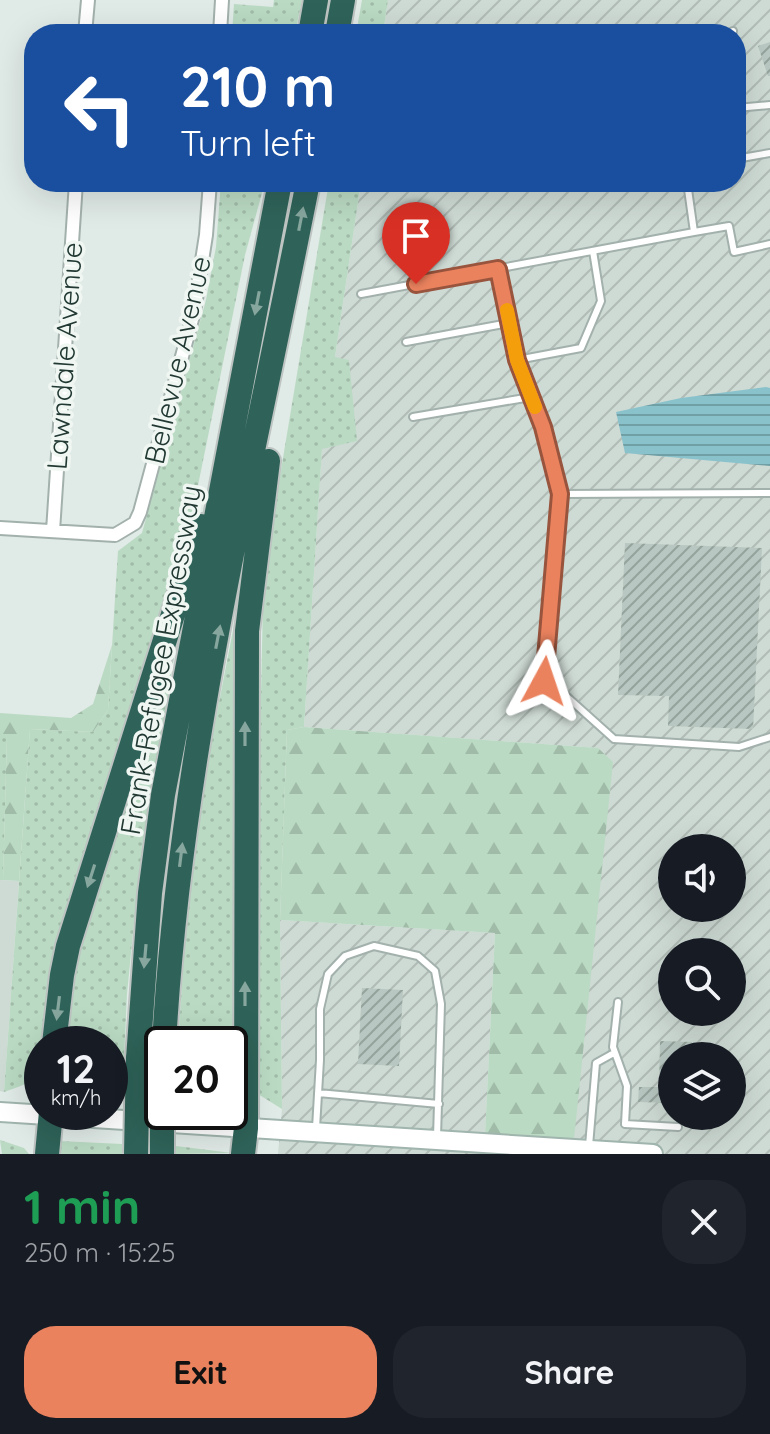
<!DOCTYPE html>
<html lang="en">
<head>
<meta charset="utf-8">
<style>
  body { margin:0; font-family:Quicksand,sans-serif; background:#20242c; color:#f1f3f6; height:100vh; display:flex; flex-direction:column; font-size:30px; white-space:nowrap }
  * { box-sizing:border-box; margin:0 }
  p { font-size:26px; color:#9ea1a6 }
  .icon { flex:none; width:44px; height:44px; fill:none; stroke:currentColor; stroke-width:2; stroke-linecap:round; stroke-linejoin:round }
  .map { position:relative; height:1154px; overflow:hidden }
  .details { display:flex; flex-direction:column; background:#171b24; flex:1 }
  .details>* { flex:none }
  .hud { position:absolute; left:24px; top:24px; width:722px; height:168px; border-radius:32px; box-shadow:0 8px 32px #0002; background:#1a4fa0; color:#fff; overflow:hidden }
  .tools { position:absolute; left:658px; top:834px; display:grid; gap:16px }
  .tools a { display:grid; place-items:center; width:88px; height:88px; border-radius:50%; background:#171b24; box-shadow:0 8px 32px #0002; font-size:40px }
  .speed { position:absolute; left:24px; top:1026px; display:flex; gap:16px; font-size:40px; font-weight:700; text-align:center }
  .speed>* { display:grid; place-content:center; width:104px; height:104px; border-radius:50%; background:#171b24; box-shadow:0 8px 32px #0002; line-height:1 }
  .speed small { font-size:20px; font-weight:400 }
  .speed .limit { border:4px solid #111; border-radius:12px; background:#fff; color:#111 }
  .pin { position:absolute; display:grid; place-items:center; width:68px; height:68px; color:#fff; margin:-82px -34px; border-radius:50% 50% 50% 0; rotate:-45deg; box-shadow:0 0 8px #0007 }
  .pin .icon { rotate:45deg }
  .me { position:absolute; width:88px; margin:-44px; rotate:5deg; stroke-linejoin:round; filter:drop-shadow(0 0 6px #0008) }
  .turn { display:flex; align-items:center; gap:28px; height:168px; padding:0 24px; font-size:36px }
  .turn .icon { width:104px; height:104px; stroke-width:2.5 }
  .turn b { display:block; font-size:56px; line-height:68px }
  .round { display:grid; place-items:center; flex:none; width:84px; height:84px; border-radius:32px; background:#20242c }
  .headline { display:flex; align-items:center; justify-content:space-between; height:136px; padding:0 24px }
  h1 { font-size:48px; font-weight:700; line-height:60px; color:#1e9e55 }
  .action { display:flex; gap:16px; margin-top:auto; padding:16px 24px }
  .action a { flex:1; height:92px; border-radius:32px; background:#ea825e; color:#111; font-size:32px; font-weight:700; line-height:92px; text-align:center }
  .action a+a { background:#20242c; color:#f1f3f6 }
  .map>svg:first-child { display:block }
  .built { fill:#cedad4 }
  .industrial { fill:url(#industrial-furrows); fill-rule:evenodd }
  .grass { fill:url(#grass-dots) }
  .forest { fill:url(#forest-firs) }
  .water { fill:url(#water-rules) }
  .building { fill:url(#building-hatch) }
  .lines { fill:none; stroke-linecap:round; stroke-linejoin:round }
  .service-casing { stroke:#a3b1ad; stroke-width:10 }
  .minor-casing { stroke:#a3b1ad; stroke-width:16 }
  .secondary-casing { stroke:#a0b5ad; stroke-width:22 }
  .motorway-casing { stroke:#bdc4c2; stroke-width:28 }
  .service { stroke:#fff; stroke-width:6 }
  .minor { stroke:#fff; stroke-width:12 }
  .secondary { stroke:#fff; stroke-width:18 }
  .motorway { stroke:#2f6359; stroke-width:24 }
  .motorway-bridge-casing { stroke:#bdc4c2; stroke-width:28; stroke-linecap:butt }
  .motorway-bridge { stroke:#2f6359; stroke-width:24 }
  .oneway { fill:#86a69e }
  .route-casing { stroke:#98543d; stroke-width:20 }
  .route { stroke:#ea825e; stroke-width:14 }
  .slow { stroke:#f59e0b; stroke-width:14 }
  .labels { text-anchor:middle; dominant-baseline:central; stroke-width:7; stroke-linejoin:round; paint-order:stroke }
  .street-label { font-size:28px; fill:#223933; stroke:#f0f7f3 }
</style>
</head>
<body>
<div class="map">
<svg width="770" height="1154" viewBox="0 0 770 1154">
  <defs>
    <pattern id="industrial-furrows" width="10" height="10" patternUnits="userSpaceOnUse" patternTransform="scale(2)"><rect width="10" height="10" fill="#cedad4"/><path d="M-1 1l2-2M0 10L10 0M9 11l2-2" fill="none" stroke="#b1bcb6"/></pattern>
    <pattern id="grass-dots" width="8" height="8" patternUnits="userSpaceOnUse" patternTransform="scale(2)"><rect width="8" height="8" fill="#badac3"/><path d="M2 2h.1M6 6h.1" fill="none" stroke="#a0bca8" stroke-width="1.8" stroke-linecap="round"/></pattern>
    <pattern id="forest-firs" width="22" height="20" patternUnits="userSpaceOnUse" patternTransform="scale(2)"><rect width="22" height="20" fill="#badac3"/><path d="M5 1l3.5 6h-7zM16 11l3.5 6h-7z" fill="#a0bca8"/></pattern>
    <pattern id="water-rules" width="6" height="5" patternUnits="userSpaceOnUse" patternTransform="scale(2)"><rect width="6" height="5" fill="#8ac2cc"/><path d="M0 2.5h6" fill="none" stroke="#709fa6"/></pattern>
    <pattern id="building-hatch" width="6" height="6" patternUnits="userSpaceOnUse" patternTransform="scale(2)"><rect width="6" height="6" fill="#b8c7c1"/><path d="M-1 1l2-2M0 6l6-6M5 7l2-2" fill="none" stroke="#95a39d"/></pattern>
  </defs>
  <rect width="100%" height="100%" fill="#e0eae6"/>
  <path class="built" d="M0 880 19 881 4 1092 0 1091Z"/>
  <path class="industrial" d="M388 0H770V1154H278L282 1109 280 920 495 933 485 1135 598 748 304 727 322 448 357 441 335 357 361 182H736V34H383ZM672 848H732V908H672ZM672 952H732V1012H672ZM672 1056H732V1116H672Z"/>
  <path class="grass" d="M274 0H302L295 34H232L234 4 273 7Z
    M362 0H388L383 34H356Z
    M221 182H265L245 255 185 549 47 1044H42C42 1079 36 1081 4 1092L30 729 93 732 108 710 118 551 142 533 206 300 216 247Z
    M329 182H361L335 357 349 360 357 441 322 449 304 727 287 730 280 920 282 1109 258 1094 253 1076 263 600 272 524Z
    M243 579 236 1108 230 1107V1044H178L188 896 206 769Z
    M169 655 174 657 139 872 127 994 122 1102 110 1101V1044H64L75 960Z
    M0 736H7L3 880H0Z
    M0 1140 24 1148 29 1154H2Z
    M60 1141 122 1144V1154H54Z
    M176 1146 232 1153 176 1154Z"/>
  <path class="forest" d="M112 645 108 710 93 732 30 729 19 881 3 880 7 736H0V713L71 718 93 704Z
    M304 727 598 748 613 762 574 1139 485 1135 495 933 280 920 287 730Z"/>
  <path class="water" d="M766 387 770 388V466L625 453 616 412 681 398Z"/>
  <path class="building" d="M770 42V76H768L758 46Z
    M625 543 762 548 753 729 668 726 669 696 618 695Z
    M362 988 403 990 399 1066 358 1064Z
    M660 1041 692 1042 691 1056H672V1103L638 1102 639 1087H659Z"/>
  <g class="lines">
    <g class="service-casing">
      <path id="service" d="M726 34 733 31
        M736 108 770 105
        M736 159 770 153
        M687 182 694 232 729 226 734 252 770 244
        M447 183 458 182
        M498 269 517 360 543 427 560 494
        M361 294 694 232
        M406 342 509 323
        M517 360 581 348 601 301 593 251
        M413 417 531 397
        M770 493 560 494 544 681 565 695 614 739 739 747 770 737
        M618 1002 613 1047 627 1086 625 1124 678 1127
        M318 1093 439 1104
        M316 1128 320 1060V1009L328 974 345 956 374 946 418 956 435 971 441 1004 437 1137
        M589 1146 596 1063 614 1053"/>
    </g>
    <g class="minor-casing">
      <path id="minor" d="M85 34 88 0
        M220 34 222 0
        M0 528 115 535 135 523 140 512 194 312 206 235 210 182
        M53 531 76 182"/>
    </g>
    <g class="secondary-casing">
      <path id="secondary" d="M0 1112 653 1154"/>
    </g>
    <g class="motorway-casing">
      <path id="motorway" d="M310 34 316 0
        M337 34 343 0
        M54 1044 62 975 68 946 201 526
        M164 1044C180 753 252 468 308 182
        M138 1059 150 893 163 795 280 182
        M47 1154 51 1112
        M243 1154 246 1128 247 631 268 461"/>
    </g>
    <use href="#service" class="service"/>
    <use href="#minor" class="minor"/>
    <use href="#secondary" class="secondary"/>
    <use href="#motorway" class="motorway"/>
    <g class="motorway-bridge-casing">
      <path id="motorway-bridge" d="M136 1154 138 1059
        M162 1154V1112"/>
    </g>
    <use href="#motorway-bridge" class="motorway-bridge"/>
  </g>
  <defs><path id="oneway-solid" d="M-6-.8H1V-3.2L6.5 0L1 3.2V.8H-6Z" transform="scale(2)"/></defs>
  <g class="oneway">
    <use href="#oneway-solid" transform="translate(301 219) rotate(-79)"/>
    <use href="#oneway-solid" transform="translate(257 303) rotate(101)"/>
    <use href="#oneway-solid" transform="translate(218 637) rotate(-79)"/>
    <use href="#oneway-solid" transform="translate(245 734) rotate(-90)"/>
    <use href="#oneway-solid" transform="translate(181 855) rotate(-83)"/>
    <use href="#oneway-solid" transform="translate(91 876) rotate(108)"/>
    <use href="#oneway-solid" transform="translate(145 956) rotate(95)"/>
    <use href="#oneway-solid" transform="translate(245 994) rotate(-90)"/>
    <use href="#oneway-solid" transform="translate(58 1008) rotate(97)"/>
  </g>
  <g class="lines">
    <g class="route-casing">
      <path id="route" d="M416 284 498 269 517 360 543 427 560 494 544 681"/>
    </g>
    <use href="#route" class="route"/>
    <path class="slow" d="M507 310 517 360 535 407"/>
  </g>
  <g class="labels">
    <g class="street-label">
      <text transform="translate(64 356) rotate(-86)">Lawndale Avenue</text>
      <text transform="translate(177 360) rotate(-77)">Bellevue Avenue</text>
      <text transform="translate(160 660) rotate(-80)">Frank-Refugee Expressway</text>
    </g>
  </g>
</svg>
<div class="tools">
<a><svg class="icon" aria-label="sound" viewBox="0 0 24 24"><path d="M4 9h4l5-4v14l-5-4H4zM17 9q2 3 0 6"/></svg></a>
<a><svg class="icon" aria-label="search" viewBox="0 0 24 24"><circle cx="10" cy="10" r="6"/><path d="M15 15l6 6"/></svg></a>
<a><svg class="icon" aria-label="layers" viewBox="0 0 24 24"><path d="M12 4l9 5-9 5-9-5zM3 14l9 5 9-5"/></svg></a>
</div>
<div class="speed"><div>12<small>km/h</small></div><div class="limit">20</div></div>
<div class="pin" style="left:416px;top:284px;background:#d93025"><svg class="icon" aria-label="arrive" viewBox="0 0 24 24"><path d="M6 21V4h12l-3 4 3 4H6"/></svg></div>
<svg class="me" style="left:544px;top:681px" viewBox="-20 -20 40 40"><path d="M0-17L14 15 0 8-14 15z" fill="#ea825e" stroke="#fff" stroke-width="4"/></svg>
<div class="hud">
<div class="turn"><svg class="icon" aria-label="left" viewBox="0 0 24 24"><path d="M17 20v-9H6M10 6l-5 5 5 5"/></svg><div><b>210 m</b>Turn left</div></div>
</div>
</div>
<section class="details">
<div class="headline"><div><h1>1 min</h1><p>250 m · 15:25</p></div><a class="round"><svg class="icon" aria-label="close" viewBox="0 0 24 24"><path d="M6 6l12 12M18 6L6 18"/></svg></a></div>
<div class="action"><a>Exit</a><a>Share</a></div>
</section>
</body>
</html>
